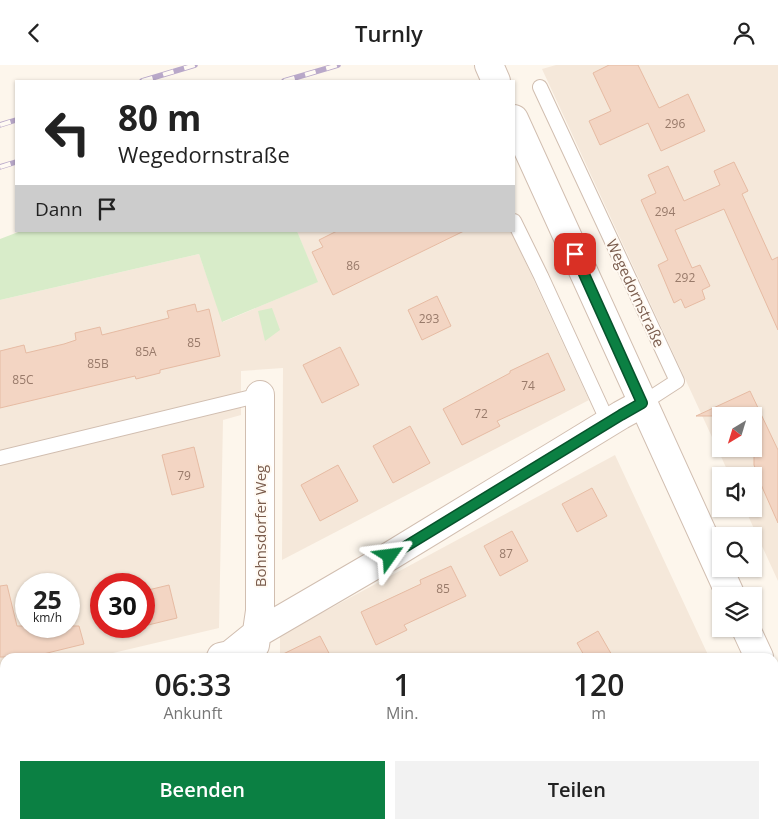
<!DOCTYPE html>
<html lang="de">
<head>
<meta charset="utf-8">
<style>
  body { margin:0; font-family:"Open Sans",sans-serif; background:#f2f2f2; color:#222; height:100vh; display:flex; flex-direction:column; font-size:19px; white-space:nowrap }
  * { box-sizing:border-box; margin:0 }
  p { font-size:16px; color:#767676 }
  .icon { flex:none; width:28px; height:28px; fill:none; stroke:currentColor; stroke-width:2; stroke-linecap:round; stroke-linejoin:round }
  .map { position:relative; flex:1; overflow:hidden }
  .sheet { position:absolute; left:0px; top:588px; width:779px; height:176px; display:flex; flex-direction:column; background:#fff; border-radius:15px 15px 0 0; box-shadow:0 1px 4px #0004 }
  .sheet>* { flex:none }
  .top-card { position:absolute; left:15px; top:15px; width:500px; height:152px; border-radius:0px; box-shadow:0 1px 4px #0004; background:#fff; color:#222; overflow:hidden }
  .needle { width:32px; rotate:218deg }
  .fabs { position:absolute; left:712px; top:342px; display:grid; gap:10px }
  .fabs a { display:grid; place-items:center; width:50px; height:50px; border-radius:0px; background:#fff; box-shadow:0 1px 4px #0004; font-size:25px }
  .speed { position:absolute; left:15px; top:508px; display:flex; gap:10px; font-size:25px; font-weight:700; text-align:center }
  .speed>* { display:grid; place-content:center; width:65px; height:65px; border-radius:50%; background:#fff; box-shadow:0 1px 4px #0004; line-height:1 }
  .speed small { font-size:12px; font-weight:400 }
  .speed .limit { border:8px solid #d22; background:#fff; color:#111 }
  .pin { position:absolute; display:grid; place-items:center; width:42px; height:42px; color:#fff; margin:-21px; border-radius:10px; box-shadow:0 2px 8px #0006 }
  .me { position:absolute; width:55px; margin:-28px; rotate:59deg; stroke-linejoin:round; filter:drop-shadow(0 0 4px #0008) }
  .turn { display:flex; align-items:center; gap:18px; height:105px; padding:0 20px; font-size:22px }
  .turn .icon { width:65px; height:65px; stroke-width:2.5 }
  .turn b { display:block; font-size:35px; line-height:42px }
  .then { display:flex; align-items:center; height:48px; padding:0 20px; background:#0003; gap:10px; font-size:19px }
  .eta { display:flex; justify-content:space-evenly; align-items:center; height:85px; text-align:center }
  .eta b { font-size:30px; font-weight:600; line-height:35px }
  .primary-button { display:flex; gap:10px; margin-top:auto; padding:10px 20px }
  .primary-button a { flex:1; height:58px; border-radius:0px; background:#0b8043; color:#fff; font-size:20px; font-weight:600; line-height:58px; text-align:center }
  .primary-button a+a { background:#f2f2f2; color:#222 }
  header { display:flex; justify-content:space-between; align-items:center; height:65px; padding:0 20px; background:#fff; font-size:22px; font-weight:600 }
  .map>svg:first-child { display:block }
  .residential { fill:#f5e8da; fill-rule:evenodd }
  .green { fill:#d8ecc9 }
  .building { fill:#f3d5c3; stroke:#e6bba3 }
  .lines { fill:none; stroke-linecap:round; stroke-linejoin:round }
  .service-casing { stroke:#d1beb0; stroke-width:16 }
  .minor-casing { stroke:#d1beb0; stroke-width:30 }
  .tertiary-casing { stroke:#d1beb0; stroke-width:30 }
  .service { stroke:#fff; stroke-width:14 }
  .minor { stroke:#fff; stroke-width:28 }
  .tertiary { stroke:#fff; stroke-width:28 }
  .rail-casing { stroke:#b9a8c9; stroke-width:5.5 }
  .rail { stroke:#fffaf3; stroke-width:4; stroke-dasharray:11; stroke-linecap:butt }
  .route-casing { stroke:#07532c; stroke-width:12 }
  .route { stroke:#0b8043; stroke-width:9 }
  .labels { text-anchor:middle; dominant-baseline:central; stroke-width:4; stroke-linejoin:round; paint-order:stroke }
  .number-label { font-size:12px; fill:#987a6a }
  .street-label { font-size:15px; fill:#7a5c4d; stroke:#fffaf3 }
</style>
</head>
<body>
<header><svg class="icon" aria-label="back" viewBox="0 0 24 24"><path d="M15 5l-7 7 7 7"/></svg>Turnly<svg class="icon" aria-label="person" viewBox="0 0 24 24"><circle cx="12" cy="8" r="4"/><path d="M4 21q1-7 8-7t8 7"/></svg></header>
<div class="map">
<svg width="778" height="763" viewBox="0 0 778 763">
  <rect width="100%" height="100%" fill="#fdf6ec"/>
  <path class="residential" d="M556 0H778V516L745 444H754V411H730L542 4ZM721 351H754V384H721Z
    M297 166H511L589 335 282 495 283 303 241 306V350L223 355 219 563 96 592H5V615L0 616V235L199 189 223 257 317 217ZM26 519H69V561H26ZM101 519H144V561H101Z
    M615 390 709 592H280V568L329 544Z
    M5 678V759H216V763H0V679Z
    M774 734 778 743V763H276V759H774Z"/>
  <path class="green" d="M21 166H297L318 217 222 257 199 189 0 235V174Z
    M272 243 280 265 265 276 258 246Z"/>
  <path class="building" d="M609 0H638L659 43 688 29 705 66 661 86 648 58 600 80 589 56 611 46 593 8Z
    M734 97 748 126 742 129 772 195 778 192V265L724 144 675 165 692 203 700 200 710 221 702 225 705 234 685 243 681 234 674 238 658 200 668 195 641 135 656 128 648 110 668 101 684 136 720 120 714 106Z
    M337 166H464L333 230 312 187 323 182 319 175Z
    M437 231 451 261 422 275 408 245Z
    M195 239 197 247 209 244 220 291 160 305V308L136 314 135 311 0 343V286L24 280 26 288 64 279 76 275 75 268 100 262 102 270 169 253 167 246Z
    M340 282 359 320 322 338 303 300Z
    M548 288 565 325 497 356 500 361 462 380 443 344 510 308V306Z
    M750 326 778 385V458L755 406 756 405 754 400V351H696Z
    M410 361 430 398 393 418 373 381Z
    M194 382 204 422 172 430 162 390Z
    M338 400 358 436 320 456 301 420Z
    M592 423 607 451 577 467 562 439Z
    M512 466 528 496 500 511 484 481Z
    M451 501 466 531 404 560 407 565 376 580 361 547 421 519 420 515Z
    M7 520 17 561H79L84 579 31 592H0V521Z
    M169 520 177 553 144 561V526Z
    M598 566 613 592H585L577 578Z
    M320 571 331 592H277Z"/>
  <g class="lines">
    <g class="service-casing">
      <path id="service" d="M540 22 677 316 643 338
        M514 156 541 211 608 357
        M0 393 260 330"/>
    </g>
    <g class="minor-casing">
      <path id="minor" d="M255 580 260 546V330
        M221 592 230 590 256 569 390 491 621 350 643 338
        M0 650 5 649
        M252 763V759"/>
    </g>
    <g class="tertiary-casing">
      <path id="tertiary" d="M489 0 496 16
        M514 54 731 531
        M746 564 759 592
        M774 624 778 633"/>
    </g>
    <use href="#service" class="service"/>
    <use href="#minor" class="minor"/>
    <use href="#tertiary" class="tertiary"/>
    <g class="rail-casing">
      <path id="rail" d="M142 16 195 0
        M284 16 338 0
        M0 60 16 55
        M0 102 16 97"/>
    </g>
    <use href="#rail" class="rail"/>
  </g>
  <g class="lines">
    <g class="route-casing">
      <path id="route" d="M390 491 621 350 642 338 575 189"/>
    </g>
    <use href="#route" class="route"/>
  </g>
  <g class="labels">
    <g class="number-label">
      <text x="675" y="58">296</text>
      <text x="665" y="146">294</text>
      <text x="353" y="200">86</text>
      <text x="685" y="212">292</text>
      <text x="429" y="253">293</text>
      <text x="194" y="277">85</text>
      <text x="146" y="286">85A</text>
      <text x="98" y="298">85B</text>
      <text x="23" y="314">85C</text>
      <text x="528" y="320">74</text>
      <text x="481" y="348">72</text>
      <text x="184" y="410">79</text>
      <text x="506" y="488">87</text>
      <text x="443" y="523">85</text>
    </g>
    <g class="street-label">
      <text transform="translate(636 228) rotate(65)">Wegedornstraße</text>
      <text transform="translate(260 461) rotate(-90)">Bohnsdorfer Weg</text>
    </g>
  </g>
</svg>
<div class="fabs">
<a><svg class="needle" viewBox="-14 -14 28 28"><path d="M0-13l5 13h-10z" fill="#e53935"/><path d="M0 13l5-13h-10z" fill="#767676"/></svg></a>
<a><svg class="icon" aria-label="sound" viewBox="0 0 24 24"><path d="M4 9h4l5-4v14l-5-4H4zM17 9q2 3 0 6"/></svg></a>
<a><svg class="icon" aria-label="search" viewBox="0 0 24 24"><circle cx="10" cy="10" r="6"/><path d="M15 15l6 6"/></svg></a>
<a><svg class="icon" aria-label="layers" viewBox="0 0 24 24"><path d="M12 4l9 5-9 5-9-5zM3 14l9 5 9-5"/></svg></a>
</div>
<div class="speed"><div>25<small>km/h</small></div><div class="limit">30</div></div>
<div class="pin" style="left:575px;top:189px;background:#d93025"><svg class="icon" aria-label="arrive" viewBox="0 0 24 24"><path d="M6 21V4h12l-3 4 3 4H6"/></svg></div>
<svg class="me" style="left:390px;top:491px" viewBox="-20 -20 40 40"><path d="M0-17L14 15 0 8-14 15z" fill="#0b8043" stroke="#fff" stroke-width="4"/></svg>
<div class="top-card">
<div class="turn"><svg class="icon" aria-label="left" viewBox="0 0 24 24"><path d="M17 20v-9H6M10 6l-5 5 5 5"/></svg><div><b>80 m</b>Wegedornstraße</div></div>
<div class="then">Dann<svg class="icon" aria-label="arrive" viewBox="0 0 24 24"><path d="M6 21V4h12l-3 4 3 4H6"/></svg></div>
</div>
<section class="sheet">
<div class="eta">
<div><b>06:33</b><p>Ankunft</p></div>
<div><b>1</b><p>Min.</p></div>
<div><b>120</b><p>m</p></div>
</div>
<div class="primary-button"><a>Beenden</a><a>Teilen</a></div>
</section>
</div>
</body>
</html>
